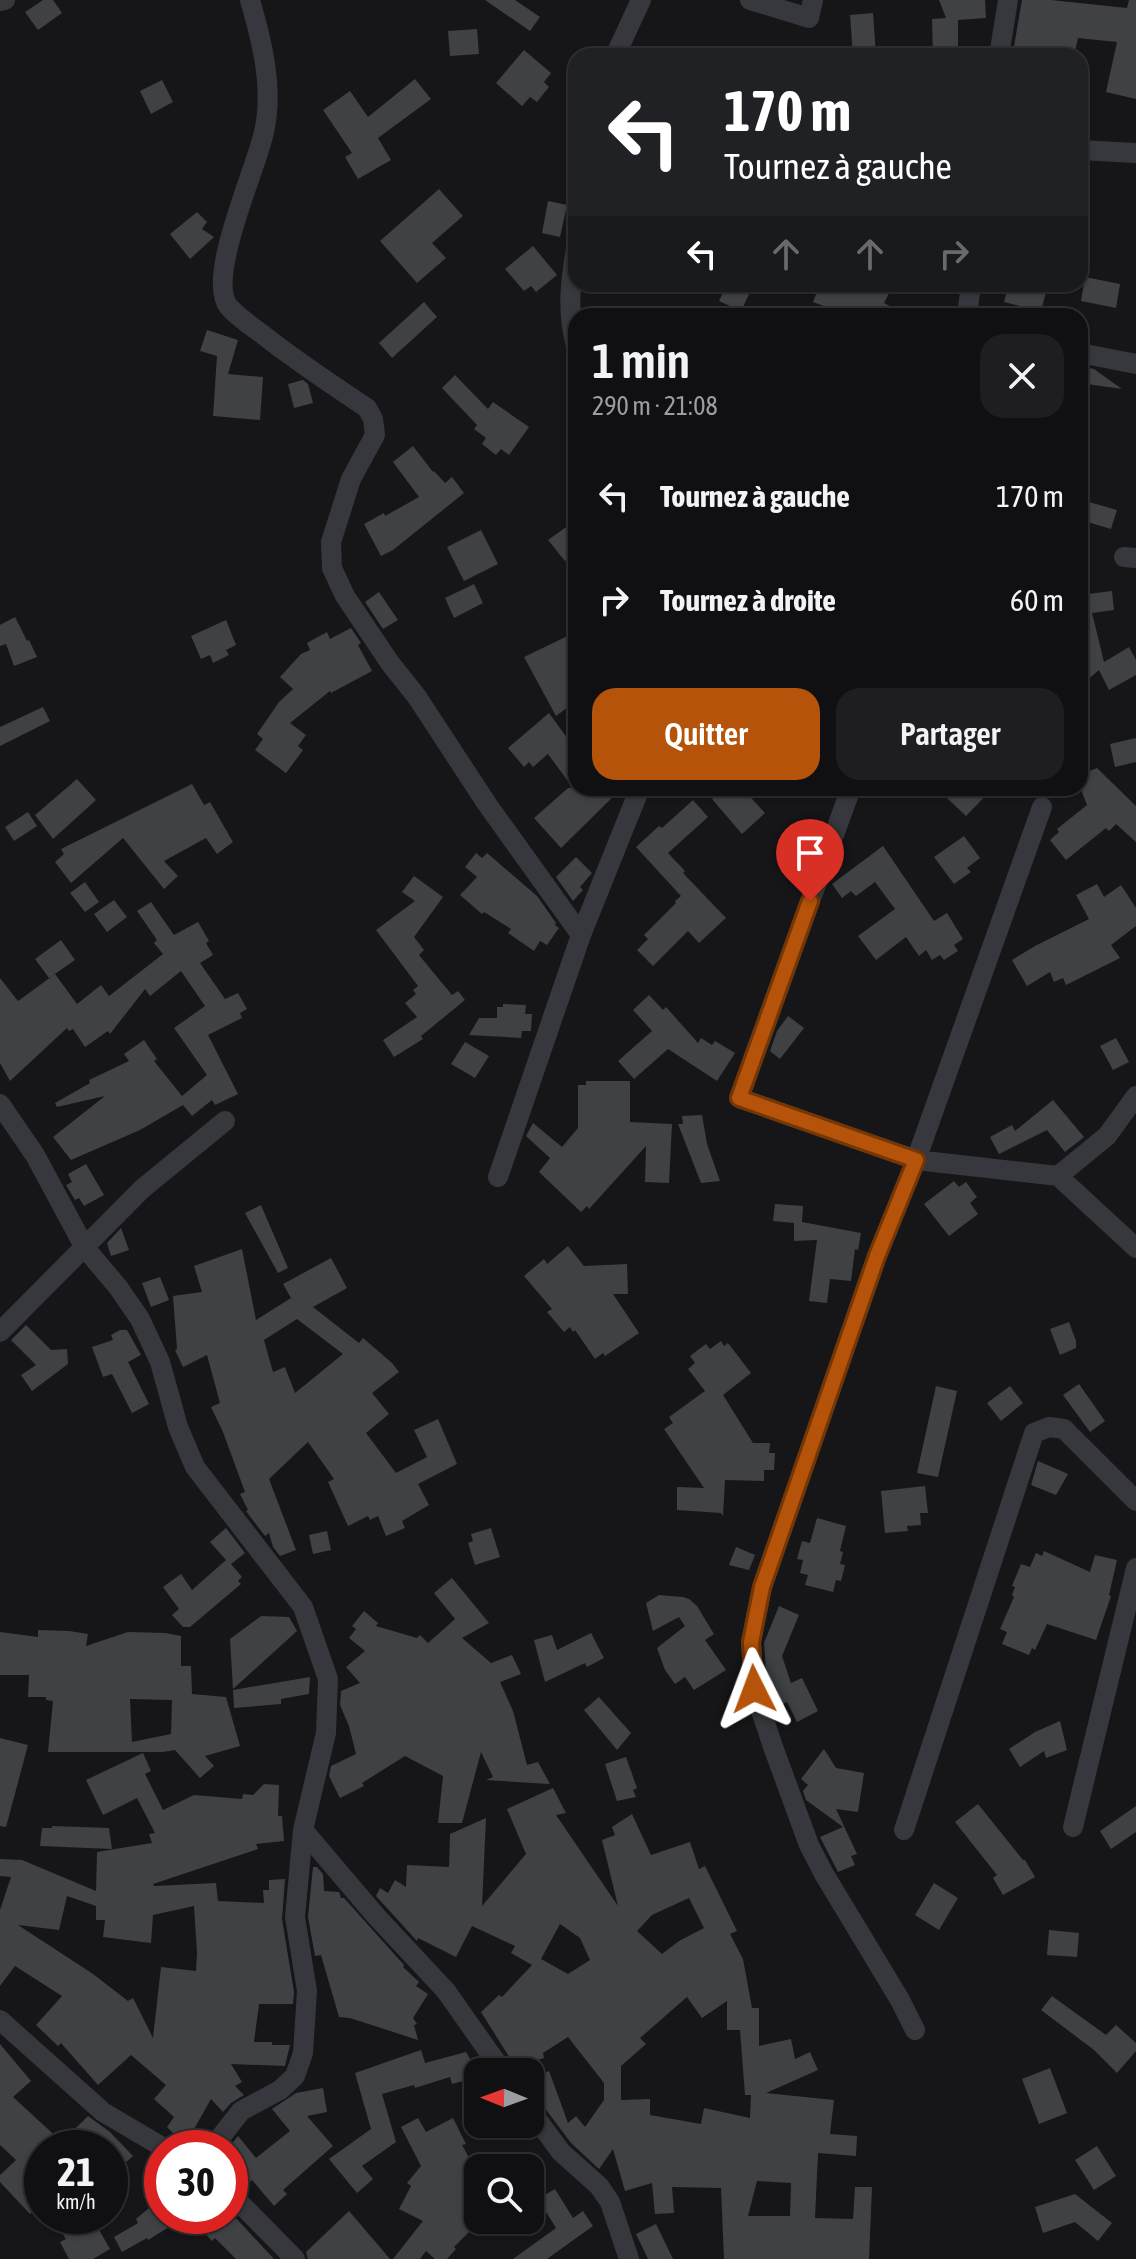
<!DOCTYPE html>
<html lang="fr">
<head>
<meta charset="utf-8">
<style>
  body { margin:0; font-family:"Asap Condensed",sans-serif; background:#1e1e20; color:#f1f3f6; height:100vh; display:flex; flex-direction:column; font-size:30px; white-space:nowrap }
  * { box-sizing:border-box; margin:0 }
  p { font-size:26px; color:#9c9d9f }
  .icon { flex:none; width:44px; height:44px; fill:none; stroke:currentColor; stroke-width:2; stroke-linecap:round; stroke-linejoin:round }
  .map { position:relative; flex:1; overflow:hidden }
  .panel { position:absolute; left:568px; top:308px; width:520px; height:488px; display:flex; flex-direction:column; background:#101012; border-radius:24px; box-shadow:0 2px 6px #0004,0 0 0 2px #303032 }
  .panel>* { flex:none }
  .guide { position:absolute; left:568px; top:48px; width:520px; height:244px; border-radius:24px; box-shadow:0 2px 6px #0004,0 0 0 2px #303032; background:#202124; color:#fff; overflow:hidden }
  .needle { width:52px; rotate:271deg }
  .controls { position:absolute; left:464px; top:2058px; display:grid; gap:16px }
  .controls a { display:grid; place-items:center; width:80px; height:80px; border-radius:16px; background:#101012; box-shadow:0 2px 6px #0004,0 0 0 2px #303032; font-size:40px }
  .speed { position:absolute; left:24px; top:2130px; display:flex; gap:16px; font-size:40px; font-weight:700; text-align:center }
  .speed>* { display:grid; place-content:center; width:104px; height:104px; border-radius:50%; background:#101012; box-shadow:0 2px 6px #0004,0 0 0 2px #303032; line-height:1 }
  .speed small { font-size:20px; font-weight:400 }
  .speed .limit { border:12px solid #d22; background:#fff; color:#111 }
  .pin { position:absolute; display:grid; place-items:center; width:68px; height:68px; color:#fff; margin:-82px -34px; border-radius:50% 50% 50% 0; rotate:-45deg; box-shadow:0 0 8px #0007 }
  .pin .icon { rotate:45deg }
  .me { position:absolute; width:88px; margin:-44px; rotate:357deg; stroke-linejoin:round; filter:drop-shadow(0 0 6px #0008) }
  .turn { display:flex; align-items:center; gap:28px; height:168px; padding:0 24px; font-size:36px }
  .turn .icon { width:104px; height:104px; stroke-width:2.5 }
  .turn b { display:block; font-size:56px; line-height:68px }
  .lanes { display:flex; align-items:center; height:76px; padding:0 24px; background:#0003; justify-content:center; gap:40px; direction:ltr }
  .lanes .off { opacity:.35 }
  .round { display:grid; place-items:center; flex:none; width:84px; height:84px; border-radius:24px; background:#1e1e20 }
  .overview { display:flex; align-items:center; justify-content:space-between; height:136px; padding:0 24px }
  h1 { font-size:48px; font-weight:600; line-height:60px }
  .button { display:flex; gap:16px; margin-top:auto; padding:16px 24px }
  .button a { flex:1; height:92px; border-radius:24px; background:#b45309; color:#fff; font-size:32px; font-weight:600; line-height:92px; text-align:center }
  .button a+a { background:#1e1e20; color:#f1f3f6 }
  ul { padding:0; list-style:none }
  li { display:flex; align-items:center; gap:24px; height:104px; padding:0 24px }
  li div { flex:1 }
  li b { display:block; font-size:30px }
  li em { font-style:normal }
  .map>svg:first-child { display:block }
  .building { fill:#404145; fill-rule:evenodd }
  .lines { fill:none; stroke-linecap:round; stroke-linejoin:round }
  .street { stroke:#37383d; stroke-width:20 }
  .route-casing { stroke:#753606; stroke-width:20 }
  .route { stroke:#b45309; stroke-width:14 }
</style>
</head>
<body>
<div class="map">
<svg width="1136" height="2259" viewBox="0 0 1136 2259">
  <rect width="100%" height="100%" fill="#161618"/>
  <path class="building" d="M43 0H53L62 13 38 30 25 12Z
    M485 0H515L540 17 530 31Z
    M939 0H985L986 18 958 20V56H933L932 19 946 18Z
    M1022 0H1051L1127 8 1129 0H1136V99L1106 92 1117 42 1078 38 1074 56H1030L1013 52Z
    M873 13 876 56H853L850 15Z
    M477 29 479 54 450 56 448 31Z
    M524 50 551 73 544 82 549 87 537 102 530 97 522 106 496 83Z
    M415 79 431 99 378 138 391 160 358 179 345 157 352 153 323 110 350 91 368 117Z
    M162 80 173 102 151 114 140 91Z
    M439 189 463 216 432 243 446 258 417 283 380 241Z
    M548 201 567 205 560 237 542 233Z
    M197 212 207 222 202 229 214 237 190 259 170 234Z
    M533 246 557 275 536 292 531 286 524 291 505 269Z
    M1085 277 1120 284 1116 308 1081 301Z
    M727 284H754L741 311 719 301Z
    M820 284H894L884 303 908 316H851L813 302Z
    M1009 284H1048L1041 311 1004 302Z
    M424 302 437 317 392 358 379 343Z
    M207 330 238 340 228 374 263 377 260 420 213 416 217 356 200 351Z
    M1080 366 1094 369 1122 389 1080 383Z
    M455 375 488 409 493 402 529 427 509 455 501 449 496 455 482 444 486 438 474 429 477 425 442 388Z
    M303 380 308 384 313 403 294 408 288 384Z
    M413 446 433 472 434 471 445 483 452 477 464 493 393 550 381 556 364 524 384 513 385 516 419 497 393 462Z
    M1089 502 1117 510 1111 529 1084 521Z
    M576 520V553L565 561 548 540Z
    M481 530 498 564 464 581 447 547Z
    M474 584 483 603 454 618 445 598Z
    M1080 590H1087L1088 594 1112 591 1114 610 1092 613 1104 662 1129 647 1136 660V675L1109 690 1099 670 1087 680 1080 650Z
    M379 592 398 620 383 629 365 602Z
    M15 617 27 641 29 640 37 657 14 666 6 644 0 646V625Z
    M226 620 236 645 226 650 229 655 213 663 210 655 201 659 191 636Z
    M351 628 361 643 358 645 372 671 331 693 330 691 290 723 306 735 298 746 303 750 286 773 255 750 263 739 257 734 279 702 293 689 280 677 301 654 310 650 307 643 327 632 330 639Z
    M576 632V701L556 716 524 657Z
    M43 707 50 721 0 746V727Z
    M549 713 576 750V788H622L561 848 534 818 568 788H573L548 754 533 767 529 762 524 767 508 748Z
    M1136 738V762L1115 767 1110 744Z
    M1097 768 1136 806V842L1116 824 1109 831 1106 828 1066 860 1050 840 1059 832 1057 829 1087 805 1080 787V775Z
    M77 779 96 800 53 839 35 815Z
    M192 784 204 805 210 802 233 842 217 854 206 838 164 861 178 876 164 889 123 838 71 883 55 862 64 854 61 849Z
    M725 788H742L765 813 742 834 712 799Z
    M956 788H993L966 816 947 798Z
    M693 800 708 817 668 853 685 871 683 873 726 918 699 943 688 931 653 966 637 950 648 939 644 935 676 903 675 901 681 896 636 847 659 826 662 828Z
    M28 812 37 826 14 841 5 827Z
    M964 836 980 858 967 868 971 872 954 884 934 857Z
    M883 846 934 921 947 913 963 939 954 945 958 951 944 960 940 955 932 960 926 950 919 956 906 937 876 960 858 936 895 909 875 882 856 896 851 891 842 898 832 884Z
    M476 853 482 858 487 853 537 896 556 923 555 925 559 928 547 945 540 941 534 951 508 933 511 929 484 912 482 914 460 895 477 877 465 867Z
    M576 857 592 873 580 887 583 890 573 901 556 877Z
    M414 876 443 897 414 937 424 950 419 955 452 995 458 991 465 1000 421 1036 423 1039 394 1057 383 1040 417 1017 405 1003 416 994 413 990 418 986 376 930 415 901 402 892Z
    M85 882 99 902 85 912 70 893Z
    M1097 884 1104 897 1121 885 1136 908V926L1111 945 1120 958 1066 985 1063 978 1054 982 1050 972 1027 986 1012 960 1035 946 1089 919 1076 895Z
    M114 900 127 917 107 932 94 914Z
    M151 902 174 935 198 922 209 941 206 943 213 955 200 963 225 999 238 993 247 1009 240 1013 242 1018 208 1035 238 1094 215 1105 212 1100 192 1116 183 1105 140 1130 71 1160 53 1137 105 1096 57 1107 55 1103 90 1083 89 1080 129 1061 124 1054 144 1040 157 1059 154 1061 182 1096 207 1075 174 1028 205 1006 181 971 150 996 145 989 110 1034 108 1031 85 1047 73 1029 69 1031 67 1028 10 1081 0 1063V978L18 1001 55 974 77 1004 101 985 109 996 163 954 154 943 157 940 137 911Z
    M61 940 75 960 49 978 35 959Z
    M649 995 663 1010 666 1007 698 1043 701 1038 712 1045 715 1041 735 1053 717 1081 668 1049 634 1079 618 1061 652 1031 633 1010Z
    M503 1004 526 1005 525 1014H532L531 1031H522L521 1038 469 1035 479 1018H497V1007H503Z
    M788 1016 804 1028 780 1059 770 1051 777 1031Z
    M1116 1038 1129 1062 1113 1070 1100 1046Z
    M465 1042 489 1056 475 1078 451 1064Z
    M586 1081H630V1122L672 1124 669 1183 645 1182 646 1146 589 1209 587 1206 581 1212 539 1172 550 1158 526 1136 533 1123 562 1147 578 1128V1085H586Z
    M1053 1100 1084 1137 1065 1152 1047 1130 999 1154 990 1137 1012 1125 1015 1131Z
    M702 1115 707 1144 720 1181 701 1183 678 1124H683L682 1116Z
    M86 1164 104 1195 84 1206 79 1198 75 1200 66 1185 72 1182 68 1174Z
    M954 1181 959 1187 966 1182 977 1197 970 1203 978 1214 949 1236 924 1204Z
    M775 1204 803 1206 802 1222 861 1233 858 1250 855 1249 851 1281 830 1279 827 1303 809 1301 817 1240 794 1241V1223L773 1221Z
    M261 1205 288 1268 278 1273 245 1213Z
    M121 1228 129 1250 111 1256 107 1243Z
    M568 1246 584 1266 627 1264 628 1294H613L639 1333 605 1356 603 1353 595 1359 575 1330 573 1332 570 1327 564 1332 547 1312 552 1309 524 1276 544 1259 547 1264Z
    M242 1249 256 1320 291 1298 283 1284 331 1258 347 1288 313 1307 359 1343 363 1338 392 1363 399 1372 372 1393 389 1414 366 1433 396 1473 427 1457 414 1430 438 1419 457 1464 418 1484 429 1505 402 1521 405 1528 386 1536 378 1516 370 1520 368 1516 348 1526 328 1482 334 1479 308 1442 269 1479 296 1550 280 1556 273 1547 269 1533 265 1536 246 1511 248 1510 240 1494 245 1492 223 1432 211 1407 220 1403 207 1355 183 1367 175 1350 177 1349 173 1296 202 1292 194 1266ZM297 1319 343 1354 295 1393 285 1367 273 1372 264 1340Z
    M160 1277 169 1300 151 1307 142 1283Z
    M1069 1322 1076 1341V1348L1060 1355 1050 1329Z
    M26 1325 51 1350 67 1349 68 1364 32 1391 21 1375 36 1365 11 1340Z
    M120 1330H127L141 1355 128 1362 149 1404 132 1413 112 1374 103 1377 92 1347 113 1340 111 1335Z
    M721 1341 724 1346 728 1343 751 1373 723 1395 753 1443H770L769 1453H775L774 1470H764V1481L725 1480 723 1516 721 1513 677 1510V1487L704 1488 664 1429 673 1423 669 1417 705 1391 688 1369 695 1363 690 1356 706 1344 710 1349Z
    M1079 1384 1105 1421 1090 1432 1063 1395Z
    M936 1386 957 1391 938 1477 917 1473Z
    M1010 1386 1023 1403 1001 1421 987 1403Z
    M1038 1461 1068 1474 1056 1495 1031 1485Z
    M925 1486 928 1513H920L921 1525 907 1526 908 1531 885 1533 881 1491Z
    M817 1518 846 1526 840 1551 843 1552 840 1564 845 1565 841 1581 836 1580 833 1592 805 1585 808 1575 800 1573 803 1560 797 1559 802 1541 810 1543Z
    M226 1528 245 1553 231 1564 242 1577 238 1581 241 1584 190 1627H183L172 1615 179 1609 163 1587 181 1574 192 1590 226 1560 210 1542Z
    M491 1528 500 1557 475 1565 468 1543 473 1541 471 1534Z
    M327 1531 331 1550 313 1554 309 1535Z
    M736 1547 755 1555 749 1570 729 1565Z
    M1044 1551 1090 1572 1095 1555 1117 1560 1109 1595 1111 1596 1096 1640 1047 1624 1035 1650 1032 1648 1029 1655 1002 1644 1007 1632 1000 1629 1014 1597 1012 1595 1015 1587 1012 1586 1021 1564 1030 1567 1036 1553 1042 1556Z
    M452 1578 489 1623 462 1638 491 1663 512 1655 521 1674 500 1682 513 1711 527 1765 538 1762 550 1784 486 1780 493 1777 481 1752 462 1823H438L443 1776 405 1756 362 1783 364 1786 340 1798 329 1776 331 1766 356 1754 349 1726 340 1705 341 1691 360 1683 346 1667 365 1651 349 1638 356 1629 352 1626 364 1611 378 1623 376 1626 417 1638 420 1635 428 1643 455 1619 434 1593Z
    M659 1595 683 1597 689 1599 697 1606 714 1634 705 1640 726 1670 694 1690 685 1677 675 1684 665 1670 657 1648 685 1626 679 1617 653 1631 646 1603Z
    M779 1606 799 1615 782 1656 791 1683 802 1678 818 1711 797 1722 787 1702 775 1708 767 1687 764 1643Z
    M261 1616 289 1617 297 1631 233 1689 230 1639Z
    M38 1630 69 1631 88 1634 86 1646 128 1632 165 1633 181 1636V1666H191L192 1694 226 1697 240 1746 205 1756 214 1766 200 1778 175 1750 163 1752H48L53 1701 46 1700V1697H28L29 1675H0V1632L38 1637ZM130 1699 172 1700 171 1734 132 1742Z
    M591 1633 604 1658 587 1667 585 1663 545 1682 534 1640 552 1635 557 1650Z
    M310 1677 309 1694 281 1699V1704L234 1708 233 1690Z
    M599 1697 631 1733 617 1750 584 1710Z
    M1060 1721 1067 1750 1046 1758 1044 1751 1020 1767 1009 1749 1035 1732Z
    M0 1738 28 1745 6 1827 0 1826Z
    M824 1749 836 1768 864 1773 858 1812 836 1809 857 1854 851 1856 855 1865 838 1872 820 1837 843 1827 806 1800 803 1791 808 1785 801 1779Z
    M143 1753 151 1771 145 1774 163 1810 194 1795 242 1799 243 1794 253 1795 264 1784 279 1785 278 1816H282L284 1841 256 1844 258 1849 153 1884 154 1886 216 1883 218 1901 264 1903 263 1890H269V1880L285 1879 282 1919 294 1992 293 2004H259L254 2042H272V2045H290L285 2066 231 2064 242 2082 235 2086 244 2095 231 2103 223 2112 211 2099 185 2145 167 2127 174 2117 154 2099 166 2085 131 2055 98 2085 61 2043 58 2046 36 2025 62 1996 15 1966 0 1986V1910L11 1877 0 1876V1859L22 1860 96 1891 97 1852 152 1843 149 1834 155 1833 137 1798 103 1815 86 1780ZM67 1896 96 1906V1920H105L103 1937 151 1943 153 1915 194 1906 197 1953 196 1971 161 1967 153 2038 133 1998 128 2001 93 1974 18 1925 59 1930Z
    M626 1757 637 1788 633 1790 636 1797 617 1801 605 1764Z
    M553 1788 566 1813 556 1815 618 1906 602 1840 615 1835 612 1827 632 1814 651 1855 690 1842 699 1869 705 1866 737 1931 730 1934 743 1959 752 2008H759V2046L791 2039 795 2059 810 2052 818 2070 766 2093 834 2100 830 2134 857 2136 856 2156 818 2153 815 2218 853 2219 855 2187H872L869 2259H724L721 2188 672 2187 674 2213 655 2214 652 2183 625 2191 613 2149 599 2169 571 2143 541 2103 532 2079 549 2071 568 2123 576 2116 585 2127 604 2100V2083L568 2037 543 2053 544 2058 527 2063 524 2056 513 2063 481 2012 499 1995 502 1997 532 1965 511 1953 515 1946 472 1926 456 1957 418 1938 417 1941 376 1896 380 1888 388 1893 395 1880 406 1887 407 1865 449 1867 450 1834 486 1818 482 1906 526 1854 507 1809ZM689 1898 704 1928 679 1941 662 1954 637 1931 652 1915ZM560 1924 580 1938 590 1960 568 1974 541 1959ZM687 1997 702 2018 727 2001V2030H740L745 2095H751L750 2118 704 2108 701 2124 650 2115V2099L621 2100V2066L646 2044 640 2038ZM757 2181 791 2183 790 2216H748Z
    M978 1804 1023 1860H1025L1035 1877 1003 1895 993 1878 997 1875 955 1822Z
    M1136 1806V1832L1111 1849 1100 1831Z
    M52 1826 109 1828 112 1849 40 1846 42 1828H52Z
    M313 1867H317L323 1874 324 1891 339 1892 341 1898H344L404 1965 403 1967 419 1982 416 1986 428 1994 413 2018 417 2024 414 2025 418 2040 350 2018 339 2017 321 1955 315 1956 308 1917Z
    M934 1883 958 1898 939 1930 915 1915Z
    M1049 1930 1079 1933 1077 1957 1047 1955Z
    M1052 1996 1106 2035 1116 2025 1136 2043V2051L1117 2073 1094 2050 1041 2010Z
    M0 2044 31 2081 13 2097 62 2142 88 2116 110 2132 133 2156 110 2176V2148H42V2202L30 2214 0 2182V2175L16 2160 0 2145Z
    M421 2050 425 2063 466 2052 478 2072V2077L452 2084 450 2077 415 2088 414 2085 382 2094 396 2142 362 2166 373 2179 357 2193 329 2159 371 2129 355 2073Z
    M1050 2068 1067 2113 1039 2124 1022 2079Z
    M323 2088 327 2112 307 2116 333 2146 283 2190 287 2194 274 2206 252 2180 243 2188 234 2181 230 2180V2146L238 2136 256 2158 290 2131 272 2109 296 2093Z
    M418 2118 426 2132 453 2118 466 2144 462 2145 478 2174V2202L467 2208 480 2221 454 2247 456 2249 447 2259H435L426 2251 420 2259H393L423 2221 399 2209 411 2186 407 2183 421 2166 401 2127Z
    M1097 2146 1116 2176 1094 2190 1075 2160Z
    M555 2189 573 2218 583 2211 593 2226 547 2259H513L556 2228 538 2199Z
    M1075 2194 1112 2223 1098 2241 1075 2222 1043 2233 1035 2207Z
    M162 2197V2216H187L148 2240 147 2238 122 2252 114 2237 138 2223 136 2219Z
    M349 2211 390 2259H308L306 2252Z
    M189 2216H234L274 2259H236L215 2238 212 2241Z
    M78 2220 83 2227 94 2221 110 2249 93 2259H69L60 2242 66 2239 60 2230Z
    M656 2224 673 2259H648L636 2234Z"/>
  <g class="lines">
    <path class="street" d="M250 0C262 42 274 88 264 132 257 167 205 279 229 307 238 317 251 326 262 334 296 361 331 384 367 408L373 419 375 435 351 479 331 542 332 568 345 596 390 663 417 697 487 804 581 935
      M750 0 809 18 813 0
      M0 1 5 0
      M615 56 641 0
      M999 56 1008 0
      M1080 150 1136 153
      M576 249C570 284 567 312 576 346
      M967 316 971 284
      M1080 353 1136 364
      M1124 557 1136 558
      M851 788 739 1098 916 1160 1058 1176 1136 1248
      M0 1104 35 1155 85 1248 118 1287 140 1319 160 1362 178 1427 195 1467 303 1607 328 1679 326 1733 303 1830 295 1917 307 1991 303 2053 295 2076 280 2090 241 2111 212 2148
      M1058 1176 1107 1136 1136 1096
      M498 1177 581 935 640 788
      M0 1332 142 1189 225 1121
      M1073 1827 1136 1568
      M303 1830 376 1916 446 1991 503 2072
      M904 1830 1034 1433 1049 1427 1064 1429 1136 1501
      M0 2020 103 2112 164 2148
      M915 2030 900 2000 824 1874 809 1845 772 1744 754 1689 751 1642 762 1587 877 1256 916 1160 1042 807
      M530 2110 561 2152 599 2186 610 2202 629 2259
      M230 2193 295 2259"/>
  </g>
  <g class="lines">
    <g class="route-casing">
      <path id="route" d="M754 1689 751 1642 762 1587 877 1256 916 1160 739 1098 810 901"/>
    </g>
    <use href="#route" class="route"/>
  </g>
</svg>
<div class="controls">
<a><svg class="needle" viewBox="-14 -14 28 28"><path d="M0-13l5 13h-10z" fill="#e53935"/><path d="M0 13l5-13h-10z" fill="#9c9d9f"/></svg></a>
<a><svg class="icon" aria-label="search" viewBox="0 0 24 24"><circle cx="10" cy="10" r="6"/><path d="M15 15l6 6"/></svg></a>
</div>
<div class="speed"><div>21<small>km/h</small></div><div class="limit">30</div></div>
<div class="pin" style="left:810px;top:901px;background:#d93025"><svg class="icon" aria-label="arrive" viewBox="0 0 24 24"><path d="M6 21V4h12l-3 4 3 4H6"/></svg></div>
<svg class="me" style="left:754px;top:1689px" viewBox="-20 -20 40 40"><path d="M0-17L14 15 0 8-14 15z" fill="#b45309" stroke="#fff" stroke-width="4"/></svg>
<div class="guide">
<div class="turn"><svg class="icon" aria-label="left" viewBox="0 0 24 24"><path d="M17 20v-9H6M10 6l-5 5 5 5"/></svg><div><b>170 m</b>Tournez à gauche</div></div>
<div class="lanes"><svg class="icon" aria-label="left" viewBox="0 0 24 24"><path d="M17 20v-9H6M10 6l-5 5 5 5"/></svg><svg class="icon off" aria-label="ahead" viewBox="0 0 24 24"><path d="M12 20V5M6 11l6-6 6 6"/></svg><svg class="icon off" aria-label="ahead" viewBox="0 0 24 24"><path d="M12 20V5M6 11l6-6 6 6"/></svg><svg class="icon off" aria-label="right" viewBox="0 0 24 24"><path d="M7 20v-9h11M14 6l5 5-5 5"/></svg></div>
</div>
<section class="panel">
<div class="overview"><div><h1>1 min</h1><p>290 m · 21:08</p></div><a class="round"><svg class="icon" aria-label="close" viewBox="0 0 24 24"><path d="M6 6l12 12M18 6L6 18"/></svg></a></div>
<ul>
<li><svg class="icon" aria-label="left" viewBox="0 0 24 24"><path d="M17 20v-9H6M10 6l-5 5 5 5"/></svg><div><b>Tournez à gauche</b></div><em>170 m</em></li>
<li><svg class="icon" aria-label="right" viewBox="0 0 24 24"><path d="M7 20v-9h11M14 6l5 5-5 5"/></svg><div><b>Tournez à droite</b></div><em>60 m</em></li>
</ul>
<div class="button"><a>Quitter</a><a>Partager</a></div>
</section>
</div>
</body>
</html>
